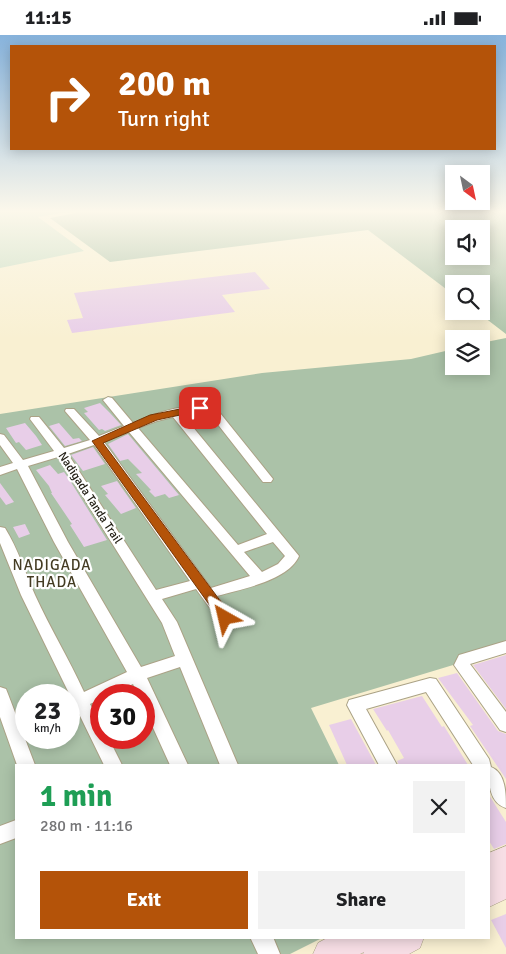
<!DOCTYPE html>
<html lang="en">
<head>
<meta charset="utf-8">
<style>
  body { margin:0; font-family:Signika,sans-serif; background:#f2f2f2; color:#202124; height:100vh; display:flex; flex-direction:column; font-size:19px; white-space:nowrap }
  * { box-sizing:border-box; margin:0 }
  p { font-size:16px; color:#757577 }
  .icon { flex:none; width:28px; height:28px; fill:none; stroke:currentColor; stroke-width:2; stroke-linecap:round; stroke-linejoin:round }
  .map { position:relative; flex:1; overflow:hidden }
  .side { position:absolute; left:15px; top:729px; width:475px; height:175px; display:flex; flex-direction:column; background:#fff; border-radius:0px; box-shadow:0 2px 12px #0003 }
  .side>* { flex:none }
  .guide { position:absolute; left:10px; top:10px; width:486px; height:105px; border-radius:0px; box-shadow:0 2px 12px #0003; background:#b45309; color:#fff; overflow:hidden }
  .needle { width:32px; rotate:147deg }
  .buttons { position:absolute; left:445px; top:130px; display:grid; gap:10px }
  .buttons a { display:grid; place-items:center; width:45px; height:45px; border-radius:0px; background:#fff; box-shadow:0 2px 12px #0003; font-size:25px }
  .speed { position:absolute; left:15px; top:649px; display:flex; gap:10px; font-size:25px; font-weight:700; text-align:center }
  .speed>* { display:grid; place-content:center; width:65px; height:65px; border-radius:50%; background:#fff; box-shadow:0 2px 12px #0003; line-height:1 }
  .speed small { font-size:12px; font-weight:400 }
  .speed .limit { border:8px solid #d22; background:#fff; color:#111 }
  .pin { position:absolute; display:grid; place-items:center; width:42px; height:42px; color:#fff; margin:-21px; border-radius:10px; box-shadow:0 2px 8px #0006 }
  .me { position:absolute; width:55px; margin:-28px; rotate:323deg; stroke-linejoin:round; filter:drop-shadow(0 0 4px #0008) }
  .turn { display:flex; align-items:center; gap:18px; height:105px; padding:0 25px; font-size:22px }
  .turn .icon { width:65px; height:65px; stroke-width:2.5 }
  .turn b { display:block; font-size:35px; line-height:42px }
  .round { display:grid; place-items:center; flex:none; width:52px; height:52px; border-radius:0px; background:#f2f2f2 }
  .overview { display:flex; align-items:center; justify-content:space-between; height:85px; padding:0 25px }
  h1 { font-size:30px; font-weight:800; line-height:38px; color:#1e9e55 }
  .primary-button { display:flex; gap:10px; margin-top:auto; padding:10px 25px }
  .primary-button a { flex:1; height:58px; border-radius:0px; background:#b45309; color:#fff; font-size:20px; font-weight:800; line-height:58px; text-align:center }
  .primary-button a+a { background:#f2f2f2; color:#202124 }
  .status { display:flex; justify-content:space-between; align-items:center; height:35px; padding:0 25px; background:#fff; direction:ltr }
  .status svg { height:14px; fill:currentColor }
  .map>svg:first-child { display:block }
  .green { fill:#c6dcc3 }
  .forest { fill:#abc2a8; fill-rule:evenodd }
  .building { fill:#e8cee8 }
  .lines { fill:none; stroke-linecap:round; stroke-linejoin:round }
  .street-casing { stroke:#aba286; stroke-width:2 }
  .secondary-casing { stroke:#aba286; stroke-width:1 }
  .street { fill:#fff; fill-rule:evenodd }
  .secondary { fill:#f7dee5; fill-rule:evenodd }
  .route { fill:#b45309; stroke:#753606 }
  .labels { text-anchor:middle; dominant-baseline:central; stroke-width:4.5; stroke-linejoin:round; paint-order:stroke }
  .street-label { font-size:12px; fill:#1e1a10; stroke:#fff }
  .quarter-label { font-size:15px; letter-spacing:1px; fill:#443c23; stroke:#fff }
</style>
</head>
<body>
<div class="status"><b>11:15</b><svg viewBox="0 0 49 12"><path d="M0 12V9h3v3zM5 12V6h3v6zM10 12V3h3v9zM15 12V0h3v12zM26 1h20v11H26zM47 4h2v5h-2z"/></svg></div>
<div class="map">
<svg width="506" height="919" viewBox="0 0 506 919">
  <rect width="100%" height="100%" fill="#f9f0d2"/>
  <path class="green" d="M0 176H74L38 182 84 216 0 233Z"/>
  <path class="forest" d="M85 176H506V299L476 276H481V249H454V260L368 195 110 227 50 183ZM454 194H481V221H454Z
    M506 303V614L311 673 339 730H16V902L322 903 290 919H0V379L262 338 411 324 454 314V331H481V308ZM26 660H69V702H26ZM101 660H144V702H101Z"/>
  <path class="building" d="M255 237 270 254 222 260 235 277 72 298 67 285 83 283 74 258Z
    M100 368 110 378 121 390 105 396 102 394 99 395 84 378 88 377 84 373Z
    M25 388 36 401 42 410 26 415 19 407 16 408 6 393Z
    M59 388 73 404 79 403 82 406 65 411 49 391Z
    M128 399 179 460 169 463 165 459 155 462 149 456 151 455 136 439 142 438 128 424 120 426 108 409Z
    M93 412 105 429 83 436 71 420Z
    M50 430 58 439 64 437 69 444 107 505 84 512 70 490 72 489 51 458H52L49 451 36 435Z
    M117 446 136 473 121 479 105 460 108 459 101 451Z
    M0 448 14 467 6 470 0 462Z
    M25 489 30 499 19 503 13 492Z
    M506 620V674L473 630Z
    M457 638 498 696 506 699V744L470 691 473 690 438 643Z
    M422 661 442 692 444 691 468 730H399L397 726 404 723 388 695 387 696 373 674Z
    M351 684 370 719 376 730H347L329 690Z
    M489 760 506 787V809L494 814 489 806Z
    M506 879V913L491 885Z"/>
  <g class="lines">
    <g class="street-casing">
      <path id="street" d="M108 362 112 363 133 388C156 378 198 362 220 378L273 444 271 447H263L212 382C202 375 195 377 183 380L299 521C288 546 241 554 217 561L233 583 230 587 225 588 220 587 196 554 162 564 177 587 238 730H220L180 632 147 643 188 730H170L144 673V660H138L133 649 109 660H101V664L90 669 101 690V702H108L122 730H104L21 560 0 508V492L5 493C18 514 25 537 35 560 50 593 69 624 84 657L127 637 54 507 17 434 0 440V432L13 428 0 410V399L4 400 23 425 54 416 30 384 31 382H39L64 413 90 405 65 376 66 374H74L99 401 124 391 103 365ZM173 382 267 499 238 510 138 393 157 386ZM129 397 250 541 211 553 104 407ZM94 410 190 546 156 555 68 419ZM58 422 162 588 175 621 141 632 68 507 28 431ZM273 507 285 521 278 529 262 537 244 517Z
        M506 606V618L470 629 506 677V697L500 695 454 630 459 620Z
        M430 643 436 644 489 724 491 732C506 738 506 759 506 773 488 767 489 747 489 730H473L426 657 366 674 397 730H379L347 670 349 665Z
        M0 652 6 654 8 659 35 730H17L0 682Z
        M16 785V803L0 809V791Z
        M250 902H273L280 919H258Z"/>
    </g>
    <g class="secondary-casing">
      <path id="secondary" d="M506 811V864L489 872V818Z
        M329 902H424L420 913 409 919H363L364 917 360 919H313L318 908Z"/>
    </g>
    <use href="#street" class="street"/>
    <use href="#secondary" class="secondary"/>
  </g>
  <linearGradient id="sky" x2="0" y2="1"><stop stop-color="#87b3dc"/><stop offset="0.58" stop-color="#fcf8eb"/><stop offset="1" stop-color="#fcf8eb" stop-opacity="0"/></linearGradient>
  <rect width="506" height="304" fill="url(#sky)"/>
  <path class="route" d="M200 370 203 371V375L157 385 103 408 230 579 232 583 230 586H221L92 406 150 380Z"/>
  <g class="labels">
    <g class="street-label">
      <text transform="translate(90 463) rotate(57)">Nadigada Tanda Trail</text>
    </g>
    <g class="quarter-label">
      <text x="52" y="530">NADIGADA<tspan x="52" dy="17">THADA</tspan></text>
    </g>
  </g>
</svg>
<div class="buttons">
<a><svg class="needle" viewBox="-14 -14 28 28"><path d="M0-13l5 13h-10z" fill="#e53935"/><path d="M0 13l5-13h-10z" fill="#757577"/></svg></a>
<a><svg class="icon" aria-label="sound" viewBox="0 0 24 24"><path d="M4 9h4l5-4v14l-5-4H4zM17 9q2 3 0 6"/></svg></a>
<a><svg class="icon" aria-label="search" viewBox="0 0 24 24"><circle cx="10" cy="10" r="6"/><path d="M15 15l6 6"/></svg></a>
<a><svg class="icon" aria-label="layers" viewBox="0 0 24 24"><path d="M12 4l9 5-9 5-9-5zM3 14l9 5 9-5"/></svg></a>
</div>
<div class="speed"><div>23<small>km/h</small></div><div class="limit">30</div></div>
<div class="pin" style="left:200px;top:373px;background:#d93025"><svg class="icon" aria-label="arrive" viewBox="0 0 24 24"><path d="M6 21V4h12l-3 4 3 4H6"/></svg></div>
<svg class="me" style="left:225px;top:583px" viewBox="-20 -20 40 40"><path d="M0-17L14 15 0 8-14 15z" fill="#b45309" stroke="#fff" stroke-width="4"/></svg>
<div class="guide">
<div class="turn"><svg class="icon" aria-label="right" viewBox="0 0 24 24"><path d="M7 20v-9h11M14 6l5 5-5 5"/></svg><div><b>200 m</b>Turn right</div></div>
</div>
<section class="side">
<div class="overview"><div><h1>1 min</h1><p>280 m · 11:16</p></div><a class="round"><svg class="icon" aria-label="close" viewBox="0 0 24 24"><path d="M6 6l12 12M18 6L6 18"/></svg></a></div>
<div class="primary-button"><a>Exit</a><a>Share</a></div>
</section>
</div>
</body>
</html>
